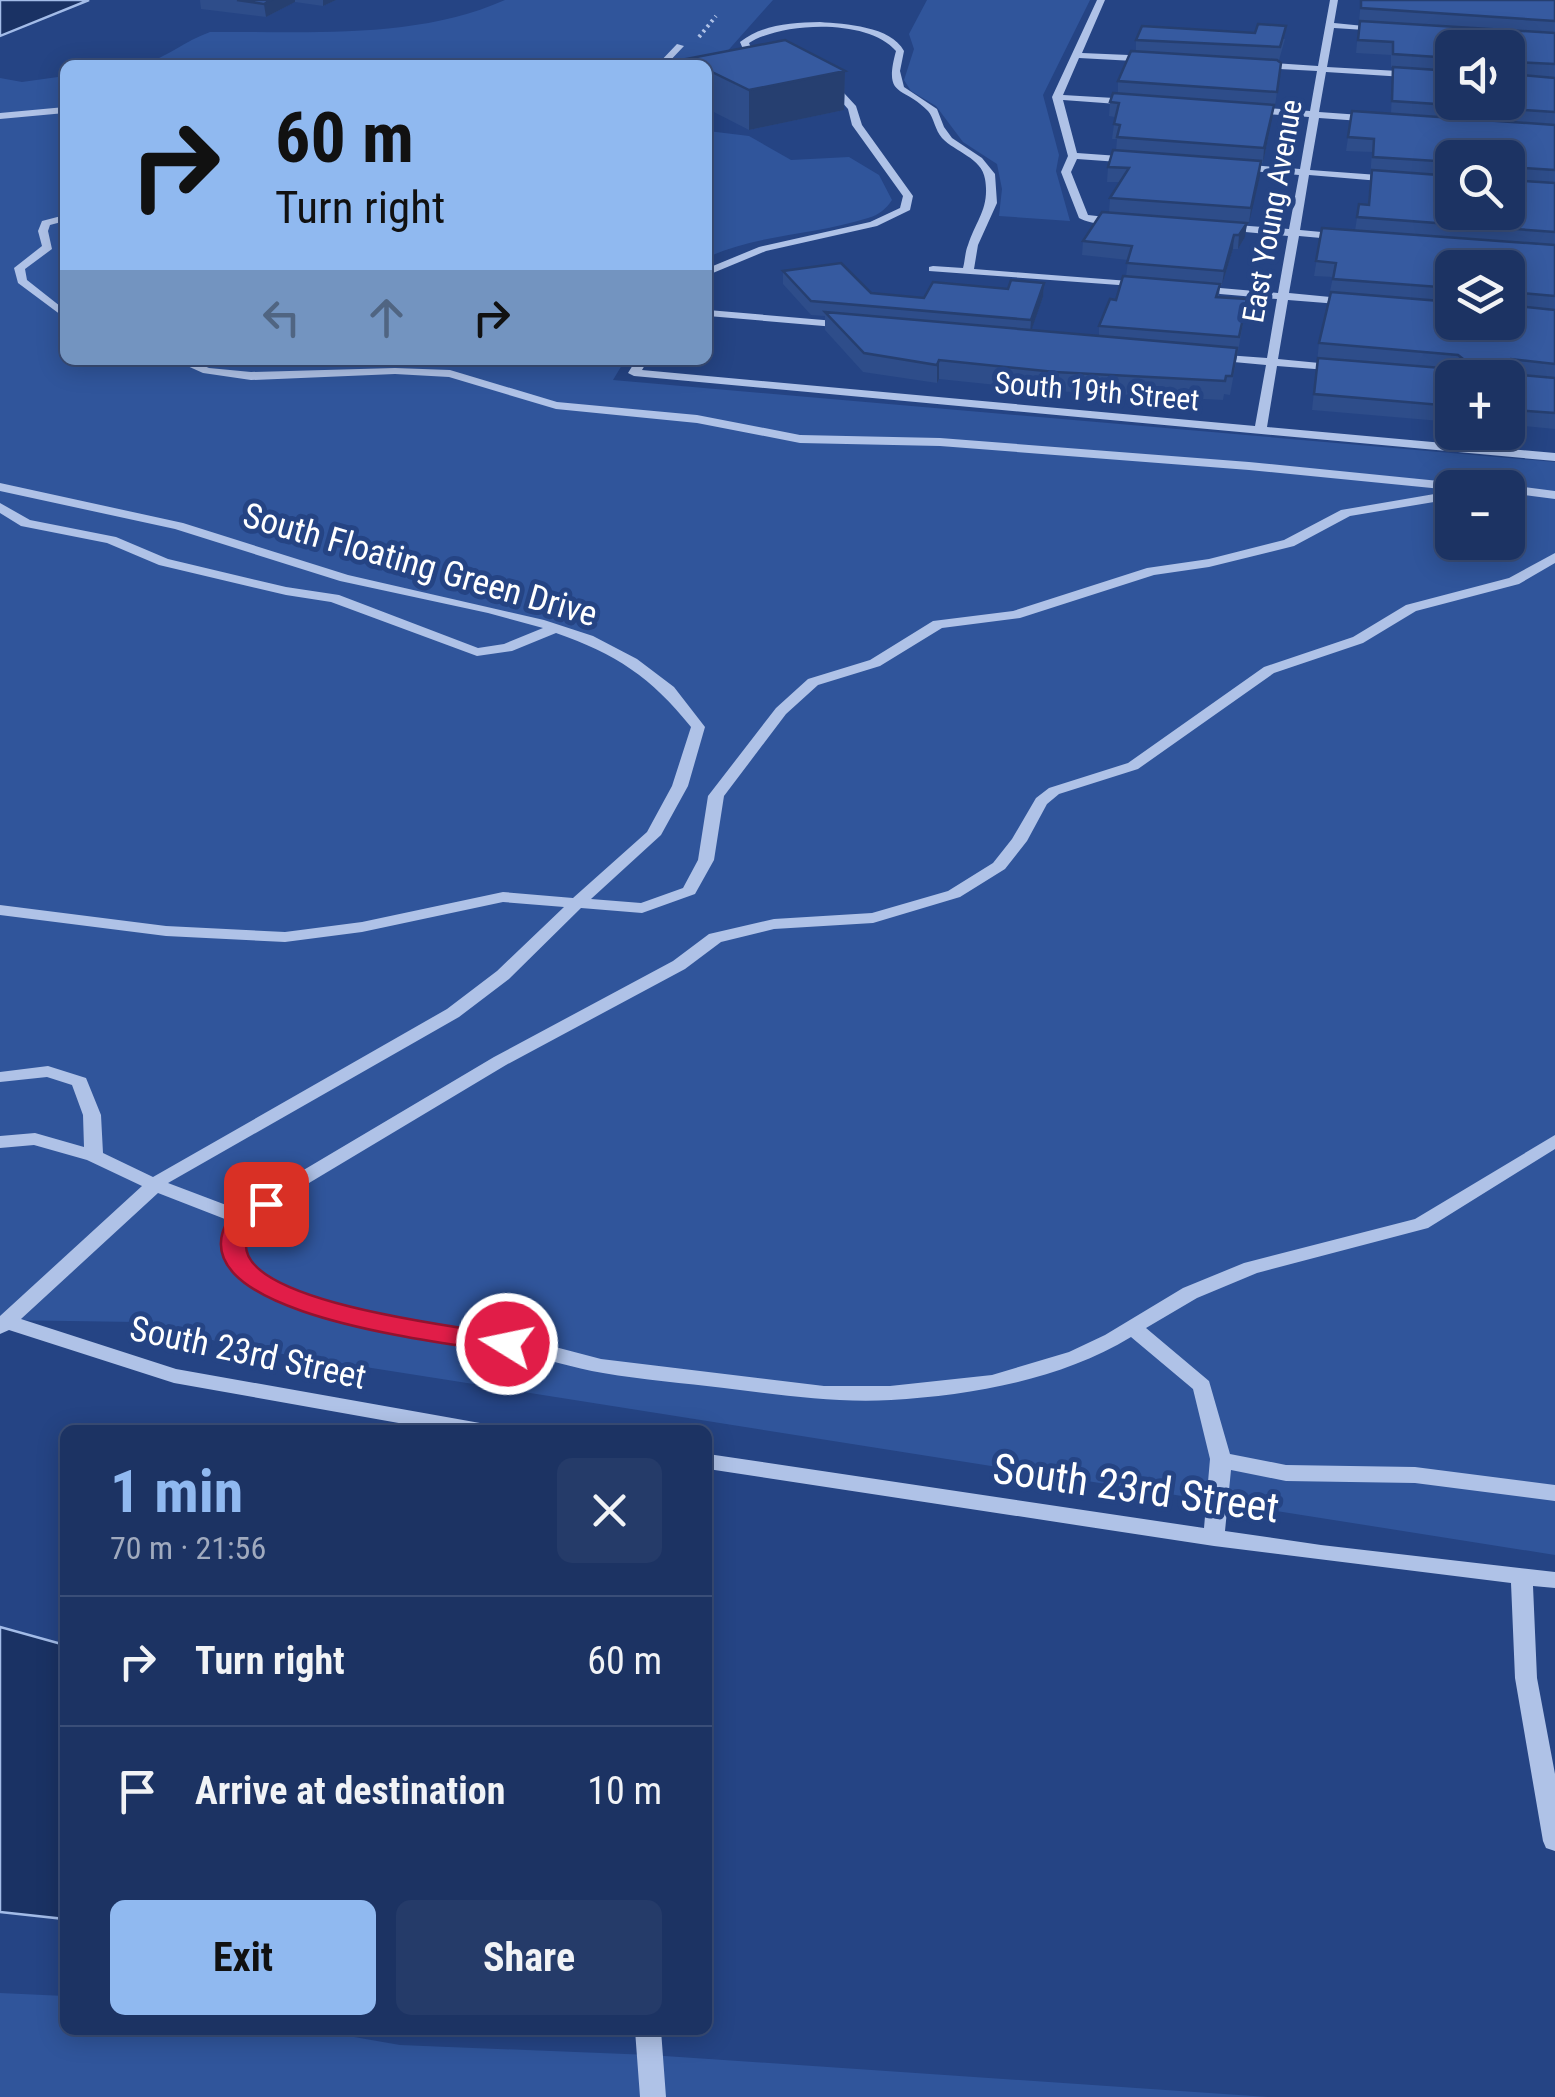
<!DOCTYPE html>
<html lang="en">
<head>
<meta charset="utf-8">
<style>
  body { margin:0; font-family:"Roboto Condensed",sans-serif; background:#253b69; color:#f1f3f6; height:100vh; display:flex; flex-direction:column; font-size:38px; white-space:nowrap }
  * { box-sizing:border-box; margin:0 }
  p { font-size:32px; color:#a0aabe }
  .icon { flex:none; width:55px; height:55px; fill:none; stroke:currentColor; stroke-width:2; stroke-linecap:round; stroke-linejoin:round }
  .map { position:relative; flex:1; overflow:hidden }
  .sheet { position:absolute; left:60px; top:1425px; width:652px; height:610px; display:flex; flex-direction:column; background:#1c3363; border-radius:15px; box-shadow:0 5px 25px #0003,0 0 0 2px #3a4e78 }
  .sheet>* { flex:none }
  .top-card { position:absolute; left:60px; top:60px; width:652px; height:305px; border-radius:15px; box-shadow:0 5px 25px #0003,0 0 0 2px #3a4e78; background:#90b9f0; color:#111; overflow:hidden }
  .tools { position:absolute; left:1435px; top:30px; display:grid; gap:20px }
  .tools a { display:grid; place-items:center; width:90px; height:90px; border-radius:15px; background:#1c3363; box-shadow:0 5px 25px #0003,0 0 0 2px #3a4e78; font-size:50px }
  .pin { position:absolute; display:grid; place-items:center; width:85px; height:85px; color:#fff; margin:-42px; border-radius:20px; box-shadow:0 5px 15px #0006 }
  .me { position:absolute; width:110px; margin:-55px; rotate:280deg; stroke-linejoin:round; filter:drop-shadow(0 0 8px #0008) }
  .turn { display:flex; align-items:center; gap:35px; height:210px; padding:0 50px; font-size:45px }
  .turn .icon { width:130px; height:130px; stroke-width:2.5 }
  .turn b { display:block; font-size:70px; line-height:85px }
  .lanes { display:flex; align-items:center; height:95px; padding:0 50px; background:#0003; justify-content:center; gap:50px; direction:ltr }
  .lanes .off { opacity:.35 }
  .round { display:grid; place-items:center; flex:none; width:105px; height:105px; border-radius:15px; background:#253b69 }
  .summary { display:flex; align-items:center; justify-content:space-between; height:170px; padding:0 50px }
  h1 { font-size:60px; font-weight:700; line-height:75px; color:#90b9f0 }
  .button { display:flex; gap:20px; margin-top:auto; padding:20px 50px }
  .button a { flex:1; height:115px; border-radius:15px; background:#90b9f0; color:#111; font-size:40px; font-weight:700; line-height:115px; text-align:center }
  .button a+a { background:#253b69; color:#f1f3f6 }
  ul { padding:0; list-style:none }
  li { display:flex; align-items:center; gap:30px; height:130px; padding:0 50px; border-top:2px solid #3a4e78 }
  li div { flex:1 }
  li b { display:block; font-size:38px }
  li em { font-style:normal }
  .map>svg:first-child { display:block }
  .green { fill:#30559b; fill-rule:evenodd }
  .water { fill:#1a3264; stroke:#a3bce8; stroke-width:2.5 }
  .lines { fill:none; stroke-linecap:round; stroke-linejoin:round }
  .path { stroke:#afc2e7; stroke-width:4; stroke-dasharray:2.5 4; stroke-linecap:butt }
  .minor { fill:#afc2e7; fill-rule:evenodd }
  .wall { fill:#2e4d8a; fill-rule:evenodd }
  .shaded-wall { fill:#263f70 }
  .building { fill:#365aa0; stroke:#263f70; stroke-width:2.5 }
  .route { fill:#e11d48; stroke:#92132f; stroke-width:2.5 }
  .labels { text-anchor:middle; dominant-baseline:central; stroke-width:10; stroke-linejoin:round; paint-order:stroke }
  .far-street-label { font-size:30px; fill:#fff; stroke:#254484 }
  .street-label { font-size:35px; fill:#fff; stroke:#254484 }
  .near-street-label { font-size:42px; fill:#fff; stroke:#254484 }
</style>
</head>
<body>
<div class="map">
<svg width="1555" height="2097" viewBox="0 0 1555 2097">
  <rect width="100%" height="100%" fill="#254484"/>
  <path class="green" d="M505 0H773L708 73V65H142C167 57 185 41 210 32 307 31 415 40 505 0Z
    M927 0H1090L1043 95 1059 155 1056 171 1070 221 999 216 1002 189 997 164 963 142 936 106 911 91 904 80 914 49 909 34Z
    M65 76V360H625L613 380 1555 462V1555L245 1348 138 1322 0 1320V78L22 82ZM1452 488H1508V542H1452Z
    M708 131 749 136 791 160 849 157 879 175 892 200C886 209 879 215 868 218 815 235 759 234 708 257Z
    M0 1993 65 1996V2030H314L400 2045 650 2055 1268 2097H0Z"/>
  <path class="water" d="M0 0H89L0 36Z
    M0 1627 65 1645V1919L0 1912Z"/>
  <g class="lines">
    <path class="path" d="M699 37 716 16"/>
    <path class="minor" d="M1097 0H1105L1082 53 1152 56 1156 59 1152 62 1079 58 1063 95 1131 99 1136 102 1131 105 1063 100 1077 153 1133 157 1138 160 1133 163 1077 159 1071 172 1088 215 1123 219 1124 221C1114 227 1089 224 1079 218L1061 172 1068 156 1052 97Z
      M1330 0H1338L1334 23 1384 28 1380 31 1334 28 1327 67 1452 74V80L1326 72 1319 112 1375 116 1380 119 1375 122 1319 118 1310 170 1392 176 1397 179 1392 182 1309 175 1300 230 1343 234 1348 237 1343 240 1299 236 1289 293 1351 299 1357 302 1351 305 1288 300 1278 359 1340 365 1346 368 1340 371 1277 366 1267 427 1555 453V461L634 376 628 373 636 360H648L642 370 1255 426 1266 365 1212 360 1206 357 1212 354 1267 358 1277 299 1197 292 1192 289 1197 286 1278 293 1288 236 1224 230 1219 227 1224 224 1289 229 1299 175 1239 170 1234 167 1239 164 1300 169 1309 117 1251 113 1246 110 1251 107 1310 111 1317 71 1258 68 1254 65 1258 62 1318 66Z
      M820 22C845 24 891 26 904 51L900 71 904 87 937 109 944 127 952 138 982 158 995 174 997 203 978 245 974 269 1142 282 1147 285 1146 287 929 271V267L933 266 963 268C965 261 965 252 968 245 976 220 990 208 985 179 982 158 955 152 942 138 935 130 934 118 928 111 903 85 883 99 896 51 868 18 782 22 749 43L753 52 766 61 762 64 746 56 740 42C763 24 791 23 820 22Z
      M677 44 684 46 666 65H657Z
      M826 80H832L856 106 862 125 913 196 910 210 877 226 766 251 708 275V268L759 247 870 222 900 208 903 196 852 125 848 109 826 84Z
      M65 107V113L0 119V113Z
      M65 215V221L50 225 48 231 52 249 25 269 27 280 65 310V318L18 283 14 268 42 246 38 231 42 221Z
      M708 310 847 322 853 325 847 328 708 316Z
      M174 360H190L209 368 251 372 395 368 450 370 557 402 697 415 800 435 940 438 1249 462 1469 484 1475 488H1452V490L1249 470 940 446 800 443 697 423 556 409 449 377 395 374 251 380 203 373Z
      M0 483 183 523 348 575 544 620 593 636 637 659 674 687 705 727 688 786 661 835 591 899 641 903 683 888 698 860 708 796 776 708 808 679 870 660 933 621 1013 611 1147 568 1209 559 1284 540 1341 510 1452 491V499L1350 516 1294 546 1209 567 1154 575 1020 618 942 628 880 666 818 685 786 714 724 796 714 860 695 894 642 913 581 908 509 979 459 1017 168 1183 242 1211 280 1184 494 1057 673 961 709 934 774 919 872 913 948 891 993 863 1012 839 1036 798 1049 788 1128 763 1264 667 1353 637 1406 605 1509 578 1555 553V563L1519 584 1416 611 1363 643 1274 673 1138 769 1059 794 1047 804 1027 841 1005 869 960 897 873 923 774 929 721 942 685 969 506 1065 294 1192 246 1227 243 1248 245 1260 254 1270 305 1297 349 1309 540 1343 601 1359 824 1386H890L992 1375 1069 1352 1105 1335 1183 1288 1244 1263 1415 1219 1555 1135V1149L1428 1228 1257 1273 1197 1298 1146 1328 1209 1381 1230 1454 1286 1465 1415 1467 1555 1485V1501L1415 1483 1286 1481 1231 1470 1225 1531 1321 1545 1555 1572V1588L1533 1586 1537 1678 1555 1774V1851L1546 1848 1543 1841 1515 1678 1511 1583 1214 1546 708 1469V1454L1204 1528 1210 1459 1193 1389 1131 1337C1060 1380 972 1395 891 1400 834 1403 779 1395 724 1388 684 1383 643 1380 603 1373 573 1368 544 1358 514 1352 431 1337 313 1329 243 1281 223 1267 220 1242 230 1221L158 1193 21 1319 176 1369 480 1423 487 1425 490 1430H438L174 1383 9 1330 0 1334V1316L142 1186 87 1160 34 1145 0 1148V1136L35 1133 84 1147 83 1115 72 1085 47 1077 0 1082V1072L48 1066 86 1078 101 1115 103 1153 153 1177 447 1009 497 971 564 907 503 902 362 932 285 942 166 936 0 915V905L166 926 285 932 362 922 503 892 573 898 647 832 672 786 691 727C651 677 616 654 556 633L512 651 477 656 331 602 286 595 159 565 107 543 21 526 0 513V503L30 520 116 537 168 559 286 587 339 595 478 648 504 644 543 628 488 613 340 581 175 529 0 491Z
      M1508 485 1555 491V499L1508 493V488H1503Z
      M635 2030H661L666 2097H640Z"/>
  </g>
  <path class="wall" d="M200 0H336L323 6 295 2 266 17 201 9Z
    M1361 0H1555V429L1512 425 1511 431H1508V378H1452V422L1312 410 1319 343 1333 277 1314 276 1322 228 1355 231 1359 204 1368 205 1372 152 1346 151 1352 111 1391 114 1393 67 1409 68 1391 67V55L1356 53ZM1452 48 1508 102H1452ZM1452 158 1508 212H1452ZM1452 268 1508 322H1452Z
    M1285 39 1279 60H1277L1281 63 1275 106H1274L1272 119 1263 163 1261 162 1249 223H1247L1245 237 1238 249H1233L1222 285H1220L1219 297 1245 313 1230 395 1224 394 1223 400 1054 391 939 379 937 383 863 372 825 330V316L811 315 783 284V271L871 293 924 298 1008 289 1044 283 1043 297 1031 330 1099 336V326L1116 300 1126 277 1128 260 1082 255 1083 241 1109 213 1110 198 1120 182H1107L1108 167 1116 151 1117 139H1112L1115 117 1109 116 1110 102 1118 93V81L1136 51V40Z
    M686 59 845 71 844 110 749 130 708 109V65H686Z"/>
  <path class="shaded-wall" d="M271 0H295V2L266 17 264 4Z
    M323 0H336L323 6Z
    M845 71 844 110 749 130V90Z
    M1274 105 1272 119 1263 163 1264 148Z
    M1261 161 1260 176 1249 223 1251 208Z
    M1247 223 1245 237 1238 249 1239 235Z
    M1234 235 1233 249 1222 285 1224 271Z
    M1044 283 1043 297 1030 334 1031 320Z
    M939 360V379L937 383V365Z"/>
  <path class="building" d="M237 0H271L264 4Z
    M1361 0H1555V21L1361 8Z
    M1360 21 1555 33V64L1510 62 1508 64V48H1452V58L1393 54V42L1358 40Z
    M1258 24 1286 26 1280 47 1136 40 1142 26 1255 33Z
    M785 40 845 71 749 90 708 70V65H698L686 59Z
    M1131 51 1277 60 1281 63 1277 92 1118 81Z
    M1393 67 1452 71V102H1508V74L1555 78V112L1392 101Z
    M1113 93 1274 105 1264 148 1117 137 1120 125 1114 124 1119 103 1110 102Z
    M1352 111 1555 125V170L1510 167 1508 174V158H1452V162L1373 157 1374 139 1348 137Z
    M1113 150 1261 161 1251 208 1110 198 1129 168 1108 167Z
    M1372 170 1452 176V212H1508V177L1510 180 1555 183V232L1357 217 1359 204 1369 205Z
    M1102 212 1247 223 1239 235H1234L1224 271 1127 263 1132 246 1083 241Z
    M1322 228 1555 245V296L1511 292 1508 296V268H1452V288L1333 279 1336 263 1316 261Z
    M841 263 871 293 924 298 933 282 1008 289 1011 280 1044 283 1031 320 811 301 783 271Z
    M1123 276 1220 284 1216 297 1247 299 1239 337 1099 326 1110 299 1116 300Z
    M1331 292 1452 302V322H1508V302V305L1555 310V364L1511 359 1507 371 1510 374 1555 378V413L1514 410V415H1508V378H1452V406L1314 394 1318 358 1454 369 1467 362 1458 355 1319 343Z
    M825 312 1237 348 1232 376H1226L1225 381 1055 372 939 360 937 365 864 353Z"/>
  <path class="route" d="M266 1196 278 1204C267 1220 248 1222 246 1244 242 1303 462 1327 507 1335L516 1337 520 1344 516 1350 507 1353C453 1343 173 1316 228 1220Z"/>
  <g class="labels">
    <g class="far-street-label">
      <text transform="translate(1272 211) rotate(-80)">East Young Avenue</text>
      <text transform="translate(1097 391) rotate(5)">South 19th Street</text>
    </g>
    <g class="street-label">
      <text transform="translate(420 565) rotate(16)">South Floating Green Drive</text>
      <text transform="translate(248 1353) rotate(12)">South 23rd Street</text>
    </g>
    <g class="near-street-label">
      <text transform="translate(1136 1488) rotate(8)">South 23rd Street</text>
    </g>
  </g>
</svg>
<div class="tools">
<a><svg class="icon" aria-label="sound" viewBox="0 0 24 24"><path d="M4 9h4l5-4v14l-5-4H4zM17 9q2 3 0 6"/></svg></a>
<a><svg class="icon" aria-label="search" viewBox="0 0 24 24"><circle cx="10" cy="10" r="6"/><path d="M15 15l6 6"/></svg></a>
<a><svg class="icon" aria-label="layers" viewBox="0 0 24 24"><path d="M12 4l9 5-9 5-9-5zM3 14l9 5 9-5"/></svg></a>
<a>+</a>
<a>−</a>
</div>
<div class="pin" style="left:266px;top:1204px;background:#d93025"><svg class="icon" aria-label="arrive" viewBox="0 0 24 24"><path d="M6 21V4h12l-3 4 3 4H6"/></svg></div>
<svg class="me" style="left:507px;top:1344px" viewBox="-20 -20 40 40"><circle r="17" fill="#e11d48" stroke="#fff" stroke-width="3"/><path d="M0-11L8 9 0 5-8 9z" fill="#fff"/></svg>
<div class="top-card">
<div class="turn"><svg class="icon" aria-label="right" viewBox="0 0 24 24"><path d="M7 20v-9h11M14 6l5 5-5 5"/></svg><div><b>60 m</b>Turn right</div></div>
<div class="lanes"><svg class="icon off" aria-label="left" viewBox="0 0 24 24"><path d="M17 20v-9H6M10 6l-5 5 5 5"/></svg><svg class="icon off" aria-label="ahead" viewBox="0 0 24 24"><path d="M12 20V5M6 11l6-6 6 6"/></svg><svg class="icon" aria-label="right" viewBox="0 0 24 24"><path d="M7 20v-9h11M14 6l5 5-5 5"/></svg></div>
</div>
<section class="sheet">
<div class="summary"><div><h1>1 min</h1><p>70 m · 21:56</p></div><a class="round"><svg class="icon" aria-label="close" viewBox="0 0 24 24"><path d="M6 6l12 12M18 6L6 18"/></svg></a></div>
<ul>
<li><svg class="icon" aria-label="right" viewBox="0 0 24 24"><path d="M7 20v-9h11M14 6l5 5-5 5"/></svg><div><b>Turn right</b></div><em>60 m</em></li>
<li><svg class="icon" aria-label="arrive" viewBox="0 0 24 24"><path d="M6 21V4h12l-3 4 3 4H6"/></svg><div><b>Arrive at destination</b></div><em>10 m</em></li>
</ul>
<div class="button"><a>Exit</a><a>Share</a></div>
</section>
</div>
</body>
</html>
